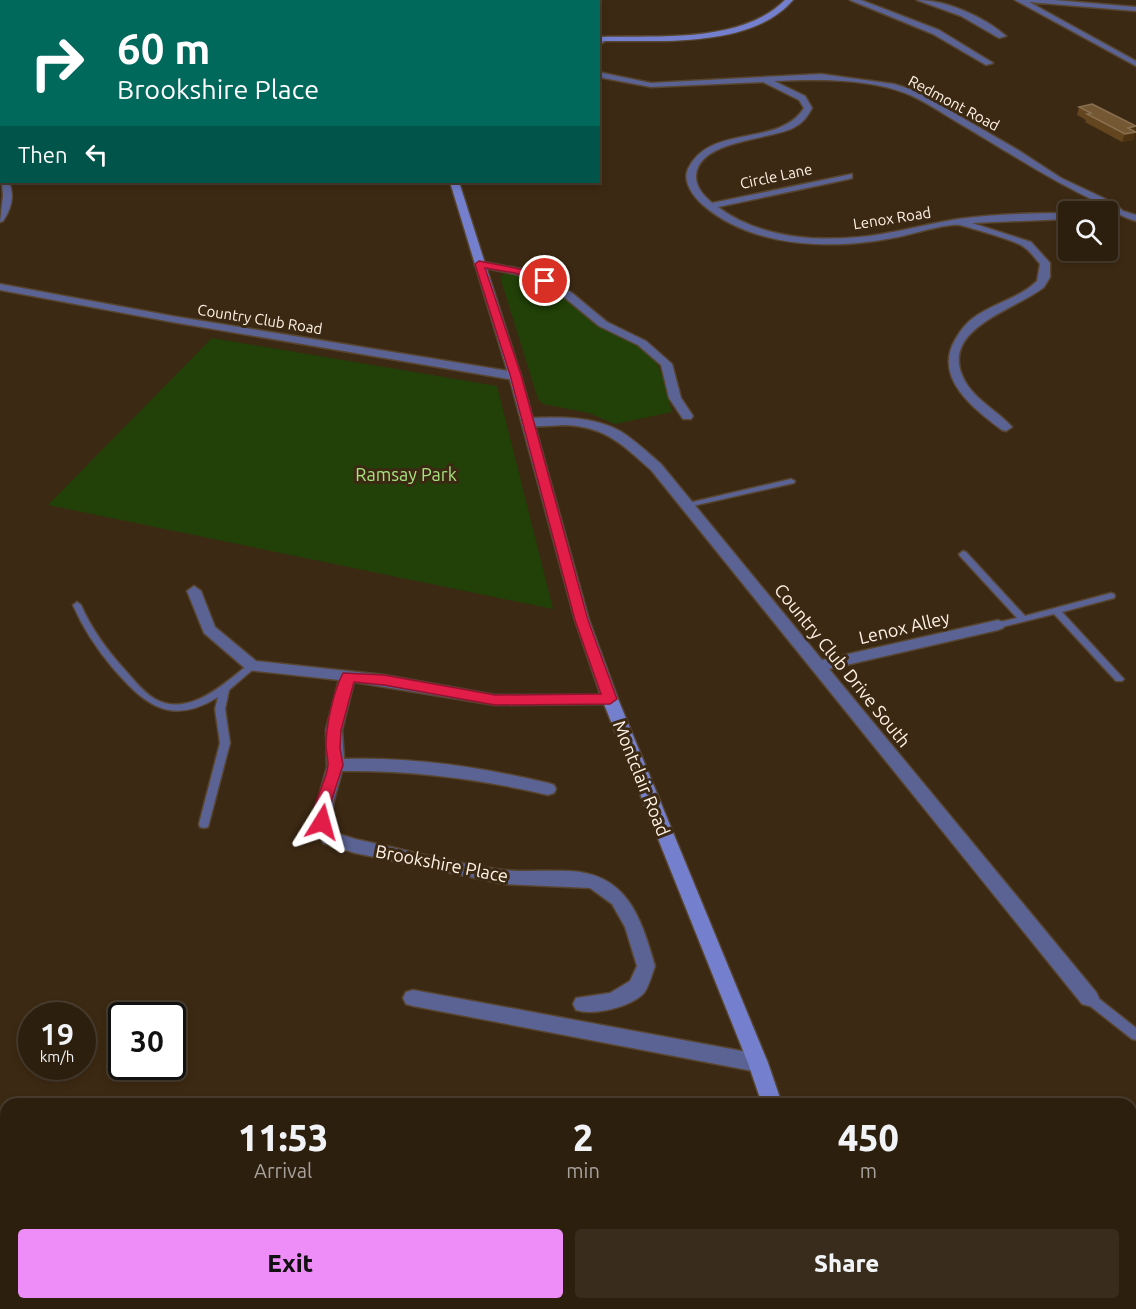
<!DOCTYPE html>
<html lang="en">
<head>
<meta charset="utf-8">
<style>
  body { margin:0; font-family:Ubuntu,sans-serif; background:#392c1c; color:#f1f3f6; height:100vh; display:flex; flex-direction:column; font-size:22px; white-space:nowrap }
  * { box-sizing:border-box; margin:0 }
  p { font-size:20px; color:#a7a29e }
  .icon { flex:none; width:33px; height:33px; fill:none; stroke:currentColor; stroke-width:2; stroke-linecap:round; stroke-linejoin:round }
  .map { position:relative; flex:1; overflow:hidden }
  .side { position:absolute; left:0px; top:1098px; width:1137px; height:212px; display:flex; flex-direction:column; background:#2d1f0e; border-radius:18px 18px 0 0; box-shadow:0 3px 9px #0003,0 0 0 2px #483d2e }
  .side>* { flex:none }
  .banner { position:absolute; left:0px; top:0px; width:600px; height:183px; box-shadow:0 3px 9px #0003,0 0 0 2px #483d2e; background:#00695c; color:#fff; overflow:hidden }
  .fabs { position:absolute; left:1058px; top:201px; display:grid; gap:12px }
  .fabs a { display:grid; place-items:center; width:60px; height:60px; border-radius:6px; background:#2d1f0e; box-shadow:0 3px 9px #0003,0 0 0 2px #483d2e; font-size:30px }
  .speed { position:absolute; left:18px; top:1002px; display:flex; gap:12px; font-size:30px; font-weight:700; text-align:center }
  .speed>* { display:grid; place-content:center; width:78px; height:78px; border-radius:50%; background:#2d1f0e; box-shadow:0 3px 9px #0003,0 0 0 2px #483d2e; line-height:1 }
  .speed small { font-size:15px; font-weight:400 }
  .speed .limit { border:3px solid #111; border-radius:9px; background:#fff; color:#111 }
  .pin { position:absolute; display:grid; place-items:center; width:51px; height:51px; color:#fff; margin:-26px; border:3px solid #fff; border-radius:50%; box-shadow:0 2px 6px #0007 }
  .me { position:absolute; width:66px; margin:-33px; rotate:8deg; stroke-linejoin:round; filter:drop-shadow(0 0 4px #0008) }
  .turn { display:flex; align-items:center; gap:21px; height:126px; padding:0 18px; font-size:27px }
  .turn .icon { width:78px; height:78px; stroke-width:2.5 }
  .turn b { display:block; font-size:42px; line-height:51px }
  .then { display:flex; align-items:center; height:57px; padding:0 18px; background:#0003; gap:12px; font-size:22px }
  .eta { display:flex; justify-content:space-evenly; align-items:center; height:102px; text-align:center }
  .eta b { font-size:36px; font-weight:800; line-height:42px }
  .primary-button { display:flex; gap:12px; margin-top:auto; padding:12px 18px }
  .primary-button a { flex:1; height:69px; border-radius:6px; background:#ee8cf8; color:#111; font-size:24px; font-weight:800; line-height:69px; text-align:center }
  .primary-button a+a { background:#392c1c; color:#f1f3f6 }
  .map>svg:first-child { display:block }
  .green { fill:#214108 }
  .lines { fill:none; stroke-linecap:round; stroke-linejoin:round }
  .service-casing { stroke:#574530; stroke-width:3 }
  .minor-casing { stroke:#574530; stroke-width:3 }
  .tertiary-casing { stroke:#574530; stroke-width:3 }
  .secondary-casing { stroke:#574530; stroke-width:3 }
  .service { fill:#5b6394; fill-rule:evenodd }
  .minor { fill:#5b6394; fill-rule:evenodd }
  .tertiary { fill:#5b6394; fill-rule:evenodd }
  .secondary { fill:#7480ce; fill-rule:evenodd }
  .wall { fill:#63451f }
  .shaded-wall { fill:#4c3211 }
  .building { fill:#745834; stroke:#897050; stroke-width:1.5 }
  .route { fill:#e11d48; stroke:#92132f; stroke-width:1.5 }
  .labels { text-anchor:middle; dominant-baseline:central; stroke-width:6; stroke-linejoin:round; paint-order:stroke }
  .far-street-label { font-size:15px; fill:#fff3e5; stroke:#3c2913 }
  .park-label { font-size:18px; fill:#a4e27e; stroke:#3c2913 }
  .street-label { font-size:18px; fill:#fff3e5; stroke:#3c2913 }
</style>
</head>
<body>
<div class="map">
<svg width="1136" height="1309" viewBox="0 0 1136 1309">
  <rect width="100%" height="100%" fill="#3c2913"/>
  <path class="green" d="M505 274C547 275 571 307 604 328 618 337 640 343 651 356 664 369 667 395 672 412L615 424 589 413 543 404 538 399 500 277Z
    M212 338 497 386 553 609 48 505Z"/>
  <g class="lines">
    <g class="service-casing">
      <path id="service" d="M604 38 608 39 598 46V42Z
        M791 479 795 481 794 483 688 507 684 505 688 503Z
        M963 551 966 552 1025 616 1111 593 1114 594 1115 596 1114 598 1062 612 1122 677 1124 679 1122 681H1116L1054 614 998 628 995 627 994 625 995 623 1017 618 960 556 959 554Z
        M77 602 81 605C92 630 107 650 125 670 134 680 143 692 155 699 189 718 225 683 249 664L252 663 257 666 229 690 225 709 230 743 208 827 204 828 200 827 199 824 220 743 215 709 218 697C170 727 144 704 112 667 96 648 83 628 73 605Z
        M1089 993 1093 994 1136 1028V1040L1132 1039 1085 1002 1083 998 1085 994Z
        M945 1304H959L961 1309H947Z"/>
    </g>
    <g class="minor-casing">
      <path id="minor" d="M64 0H72L64 2Z
        M850 0H861L939 30 993 63 986 65 933 34Z
        M917 0C947 0 984 17 1006 36L999 38 961 16Z
        M1015 0H1054L1136 7V11L1029 2 1136 61V66Z
        M598 72 651 83 821 74 894 84 916 91 1018 150 1061 178 1114 203 1123 211 1136 215V221C1121 217 1113 210 1100 203 1050 180 1005 150 957 122 942 113 926 102 910 95 871 78 815 79 774 81L805 96 812 108C807 117 803 123 793 128 769 140 699 140 696 175 695 187 704 196 712 203L852 174V178L849 179 718 207C763 241 829 243 882 234 907 230 932 223 958 219 994 214 1031 213 1068 213V219L972 223 1031 242 1050 263V277L1044 287C1014 311 931 331 968 386 980 403 999 412 1012 427L1006 431 1002 430C974 409 933 378 955 340 959 333 965 324 972 319 992 303 1019 299 1037 281L1040 264C1035 258 1030 251 1024 247 1017 241 971 228 960 225 947 223 913 234 898 237 835 250 754 249 703 205 694 197 682 182 688 169 710 123 779 148 804 108L799 100 763 82 651 87 598 77Z
        M2 155V161L0 162V156Z
        M2 180 9 182C15 196 11 209 3 221L0 222 3 196Z
        M479 261 521 269 549 279 572 293 607 322 646 341 672 364 681 398 693 416 691 419H683L669 398 661 365 638 345 599 326 564 297 541 283 515 274 475 266V262Z
        M0 284 172 316 515 372 521 376 515 380 172 322 0 290Z
        M528 418C559 417 593 416 620 431 635 440 648 453 661 464L822 660 998 620 1003 622 1005 625 1003 628 998 630 829 669 1096 992 1099 998 1096 1004 1089 1006 1082 1004 651 470C623 445 606 427 566 425 552 425 537 428 524 425L522 422Z
        M194 586 201 591 215 627 256 661 384 675 495 695H615L618 699 615 703 610 704 495 705 354 682 342 730 344 759C413 757 481 767 548 783L554 785 556 789 554 793 548 795C480 779 412 770 342 771 337 793 327 811 336 833L355 839C403 849 455 864 503 870 524 872 547 870 568 871 627 873 641 917 655 966 652 974 649 986 644 993 631 1007 594 1016 576 1010L573 1004 576 998 610 993 630 981 637 966 625 927 612 904 590 888 504 884 355 853 323 843 316 827 315 810 327 767 326 730 339 680 247 670 204 633 187 591Z
        M413 990 758 1054 765 1057 768 1063 765 1069 758 1072 413 1006 406 1004 403 998 406 992Z
        M354 1304H399L401 1309H356Z"/>
    </g>
    <g class="tertiary-casing">
      <path id="tertiary" d="M320 0 334 2H321Z"/>
    </g>
    <g class="secondary-casing">
      <path id="secondary" d="M785 0H793C751 49 657 40 598 41V37C656 35 741 44 785 0Z
        M450 182H459L521 376 589 620 618 699 768 1063 782 1104H762L748 1063 602 699 575 620 509 376Z
        M831 1304H853L855 1309H833Z"/>
    </g>
    <use href="#service" class="service"/>
    <use href="#minor" class="minor"/>
    <use href="#tertiary" class="tertiary"/>
    <use href="#secondary" class="secondary"/>
  </g>
  <path class="wall" d="M1079 107 1136 132 1133 140 1122 142 1085 122 1086 120 1077 115Z"/>
  <path class="shaded-wall" d="M1136 126 1135 132H1136L1133 140 1122 142 1125 134 1128 128Z"/>
  <path class="building" d="M1092 104 1136 126 1128 128 1136 132 1125 134 1087 114 1091 113 1079 107Z"/>
  <path class="route" d="M479 261 520 269 550 281 545 284 515 273 485 268 521 375 588 620 617 699 610 704 495 705 384 685 354 682 341 730 340 748 343 765 332 799 328 826H317C306 807 328 783 328 764 328 757 326 751 326 745 326 725 334 690 343 673L384 675 495 695 601 694 575 620 510 375 475 264Z"/>
  <g class="labels">
    <g class="far-street-label">
      <text transform="translate(954 103) rotate(28)">Redmont Road</text>
      <text transform="translate(776 176) rotate(-12)">Circle Lane</text>
      <text transform="translate(892 218) rotate(-9)">Lenox Road</text>
      <text transform="translate(260 319) rotate(9)">Country Club Road</text>
    </g>
    <g class="park-label">
      <text x="406" y="474">Ramsay Park</text>
    </g>
    <g class="street-label">
      <text transform="translate(904 627) rotate(-13)">Lenox Alley</text>
      <text transform="translate(843 665) rotate(51)">Country Club Drive South</text>
      <text transform="translate(642 778) rotate(68)">Montclair Road</text>
      <text transform="translate(442 863) rotate(11)">Brookshire Place</text>
    </g>
  </g>
</svg>
<div class="fabs">
<a><svg class="icon" aria-label="search" viewBox="0 0 24 24"><circle cx="10" cy="10" r="6"/><path d="M15 15l6 6"/></svg></a>
</div>
<div class="speed"><div>19<small>km/h</small></div><div class="limit">30</div></div>
<div class="pin" style="left:545px;top:281px;background:#d93025"><svg class="icon" aria-label="arrive" viewBox="0 0 24 24"><path d="M6 21V4h12l-3 4 3 4H6"/></svg></div>
<svg class="me" style="left:322px;top:822px" viewBox="-20 -20 40 40"><path d="M0-17L14 15 0 8-14 15z" fill="#e11d48" stroke="#fff" stroke-width="4"/></svg>
<div class="banner">
<div class="turn"><svg class="icon" aria-label="right" viewBox="0 0 24 24"><path d="M7 20v-9h11M14 6l5 5-5 5"/></svg><div><b>60 m</b>Brookshire Place</div></div>
<div class="then">Then<svg class="icon" aria-label="left" viewBox="0 0 24 24"><path d="M17 20v-9H6M10 6l-5 5 5 5"/></svg></div>
</div>
<section class="side">
<div class="eta">
<div><b>11:53</b><p>Arrival</p></div>
<div><b>2</b><p>min</p></div>
<div><b>450</b><p>m</p></div>
</div>
<div class="primary-button"><a>Exit</a><a>Share</a></div>
</section>
</div>
</body>
</html>
